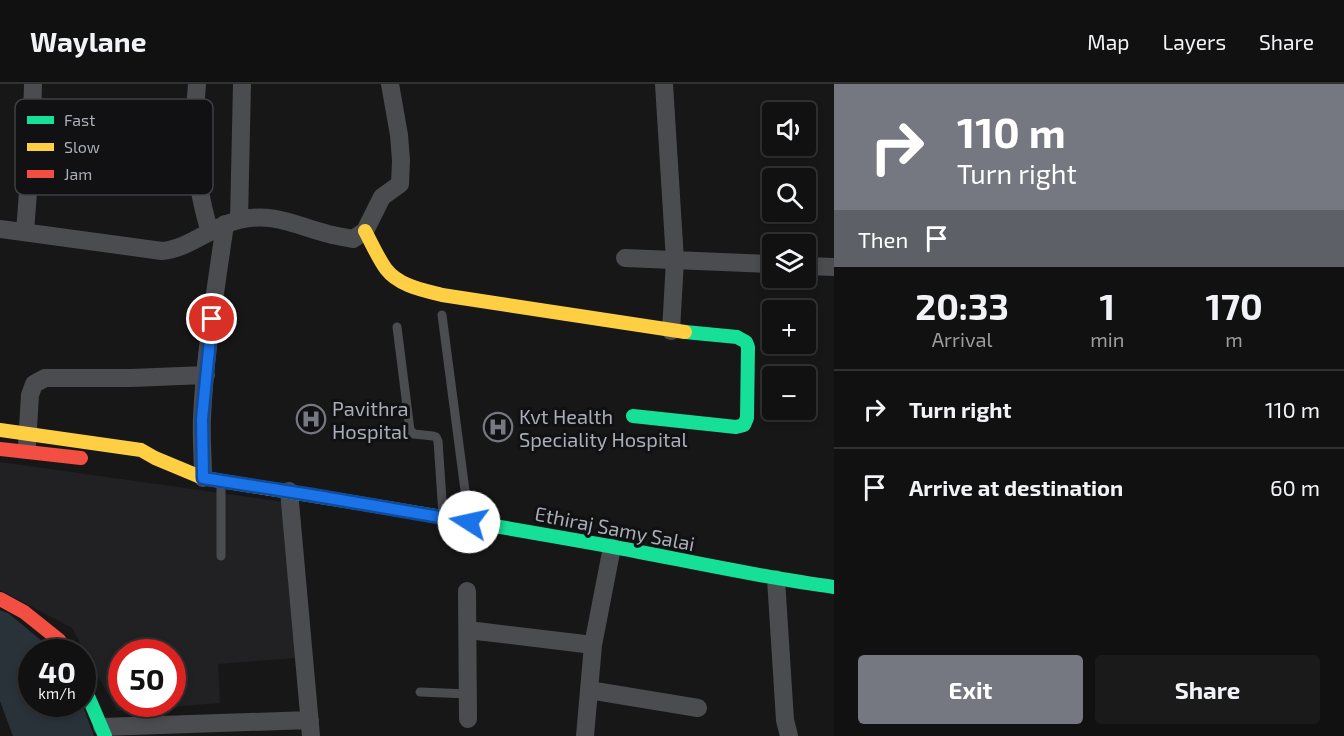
<!DOCTYPE html>
<html lang="en">
<head>
<meta charset="utf-8">
<style>
  body { margin:0; font-family:"Exo 2",sans-serif; background:#1a1a1a; color:#f1f3f6; height:100vh; display:flex; flex-direction:column; font-size:22px; white-space:nowrap }
  * { box-sizing:border-box; margin:0 }
  p { font-size:20px; color:#9c9d9f }
  .icon { flex:none; width:33px; height:33px; fill:none; stroke:currentColor; stroke-width:2; stroke-linecap:round; stroke-linejoin:round }
  .map { position:relative; flex:1; overflow:hidden }
  .panel { display:flex; flex-direction:column; background:#111; width:510px }
  .panel>* { flex:none }
  .banner { background:#757880; color:#fff; overflow:hidden }
  .controls { position:absolute; left:762px; top:18px; display:grid; gap:12px }
  .controls a { display:grid; place-items:center; width:54px; height:54px; border-radius:6px; background:#111; box-shadow:0 3px 9px #0003,0 0 0 2px #303131; font-size:30px }
  .speed { position:absolute; left:18px; top:555px; display:flex; gap:12px; font-size:30px; font-weight:700; text-align:center }
  .speed>* { display:grid; place-content:center; width:78px; height:78px; border-radius:50%; background:#111; box-shadow:0 3px 9px #0003,0 0 0 2px #303131; line-height:1 }
  .speed small { font-size:15px; font-weight:400 }
  .speed .limit { border:9px solid #d22; background:#fff; color:#111 }
  .pin { position:absolute; display:grid; place-items:center; width:51px; height:51px; color:#fff; margin:-26px; border:3px solid #fff; border-radius:50%; box-shadow:0 2px 6px #0007 }
  .me { position:absolute; width:66px; margin:-33px; rotate:280deg; stroke-linejoin:round; filter:drop-shadow(0 0 4px #0008) }
  .turn { display:flex; align-items:center; gap:21px; height:126px; padding:0 24px; font-size:27px }
  .turn .icon { width:78px; height:78px; stroke-width:2.5 }
  .turn b { display:block; font-size:42px; line-height:51px }
  .then { display:flex; align-items:center; height:57px; padding:0 24px; background:#0003; gap:12px; font-size:22px }
  .eta { display:flex; justify-content:space-evenly; align-items:center; height:102px; text-align:center }
  .eta b { font-size:36px; font-weight:700; line-height:42px }
  .cta { display:flex; gap:12px; margin-top:auto; padding:12px 24px }
  .cta a { flex:1; height:69px; border-radius:6px; background:#757880; color:#fff; font-size:24px; font-weight:700; line-height:69px; text-align:center }
  .cta a+a { background:#1a1a1a; color:#f1f3f6 }
  ul { padding:0; list-style:none }
  li { display:flex; align-items:center; gap:18px; height:78px; padding:0 24px; border-top:2px solid #303131 }
  li div { flex:1 }
  li b { display:block; font-size:22px }
  li em { font-style:normal }
  header { display:flex; align-items:center; gap:36px; box-sizing:border-box; height:84px; padding:0 30px; background:#111; border-bottom:2px solid #303131 }
  header strong { font-size:28px }
  nav { display:flex; gap:33px; margin-inline-start:auto; font-size:21px }
  main { display:flex; flex:1; min-height:0 }
  .map>svg:first-child { display:block }
  .built { fill:#212124; fill-rule:evenodd }
  .water { fill:#2a3239 }
  .lines { fill:none; stroke-linecap:round; stroke-linejoin:round }
  .lane { stroke:#4b4c50; stroke-width:9 }
  .street { stroke:#4b4c50; stroke-width:18 }
  .fast { stroke:#16e098; stroke-width:14 }
  .slow { stroke:#ffcf43; stroke-width:14 }
  .jam { stroke:#f24e42; stroke-width:14 }
  .route-casing { stroke:#114b97; stroke-width:15 }
  .route { stroke:#1a73e8; stroke-width:10 }
  .labels { text-anchor:middle; dominant-baseline:central; stroke-width:6; stroke-linejoin:round; paint-order:stroke }
  .poi-label { font-size:20px; fill:#a8adb8; stroke:#111113; text-anchor:start }
  .street-label { font-size:20px; fill:#a8adb8; stroke:#111113 }
  .key { fill:#111113; stroke:#3e4045; stroke-width:1.5 }
  .key-label { font-size:16px; fill:#a8adb8 }
</style>
</head>
<body>
<header>
<strong>Waylane</strong>
<nav><a>Map</a><a>Layers</a><a>Share</a></nav>
</header>
<main>
<div class="map">
<svg width="834" height="652" viewBox="0 0 834 652">
  <rect width="100%" height="100%" fill="#171717"/>
  <path class="built" d="M0 378 284 418 296 574 218 580 220 619 117 627 72 544 0 506ZM122 568H172V620H122Z"/>
  <path class="water" d="M0 526 8 529 55 568H32V620H82L94 652H13L0 617Z"/>
  <g class="lines">
    <path class="lane" d="M442 231 469 437
      M397 243 410 346 414 350 433 352 436 353 438 357 443 431
      M221 472V399
      M420 608 468 610"/>
    <path class="street" d="M197 0C192 49 195 101 210 148
      M664 0 675 176 671 247
      M31 68 196 77
      M239 136 242 0
      M0 145 162 167C191 164 212 142 239 136 272 128 295 141 325 149 334 152 344 153 353 155L365 147 382 113 400 100 401 76 399 51 390 0
      M25 148 31 68 33 0
      M625 174 772 180
      M806 182 834 183
      M27 361 30 311 34 300 45 294H131L206 291
      M203 394C203 374 201 353 202 333 205 269 216 204 225 140
      M289 407 311 652
      M776 495 785 636 789 652
      M467 507 468 635
      M468 546 593 561
      M589 606 698 624
      M102 643 310 636
      M585 652 593 561 612 463"/>
    <path class="fast" d="M633 332 736 343 744 341 747 334 748 263 746 258 737 253 685 248
      M271 405C384 423 497 442 609 462 684 476 758 493 834 503
      M82 598 105 652"/>
    <path class="slow" d="M365 147C372 160 378 174 386 185 399 202 423 206 442 211L685 248
      M0 346 141 366 155 374 203 394 271 405"/>
    <path class="jam" d="M0 365 81 374
      M0 515 24 528 59 556 67 568"/>
  </g>
  <g class="lines">
    <g class="route-casing">
      <path id="route" d="M212 235 202 335 203 394 311 411 469 438"/>
    </g>
    <use href="#route" class="route"/>
  </g>
  <defs>
    <g id="hospital-ring" transform="scale(1.5)"><circle r="9.5" fill="#111113" stroke="#757880" stroke-width="1.5"/><path d="M-5-5h3v3.5h4V-5h3V5h-3V1.5h-4V5h-3Z" fill="#757880"/></g>
  </defs>
  <g fill-rule="evenodd">
    <use href="#hospital-ring" x="311" y="335"/>
    <use href="#hospital-ring" x="498" y="343"/>
  </g>
  <g class="labels">
    <g class="poi-label">
      <text x="332" y="324">Pavithra<tspan x="332" dy="23">Hospital</tspan></text>
      <text x="519" y="332">Kvt Health<tspan x="519" dy="23">Speciality Hospital</tspan></text>
    </g>
    <g class="street-label">
      <text transform="translate(615 444) rotate(11)">Ethiraj Samy Salai</text>
    </g>
  </g>
  <rect x="15" y="15" width="198" height="96" rx="9" class="key"/>
  <rect x="27" y="32" width="27" height="8" fill="#16e098"/>
  <rect x="27" y="59" width="27" height="8" fill="#ffcf43"/>
  <rect x="27" y="86" width="27" height="8" fill="#f24e42"/>
  <g class="key-label">
    <text x="64" y="42">Fast</text>
    <text x="64" y="69">Slow</text>
    <text x="64" y="96">Jam</text>
  </g>
</svg>
<div class="controls">
<a><svg class="icon" aria-label="sound" viewBox="0 0 24 24"><path d="M4 9h4l5-4v14l-5-4H4zM17 9q2 3 0 6"/></svg></a>
<a><svg class="icon" aria-label="search" viewBox="0 0 24 24"><circle cx="10" cy="10" r="6"/><path d="M15 15l6 6"/></svg></a>
<a><svg class="icon" aria-label="layers" viewBox="0 0 24 24"><path d="M12 4l9 5-9 5-9-5zM3 14l9 5 9-5"/></svg></a>
<a>+</a>
<a>−</a>
</div>
<div class="speed"><div>40<small>km/h</small></div><div class="limit">50</div></div>
<div class="pin" style="left:212px;top:235px;background:#d93025"><svg class="icon" aria-label="arrive" viewBox="0 0 24 24"><path d="M6 21V4h12l-3 4 3 4H6"/></svg></div>
<svg class="me" style="left:469px;top:438px" viewBox="-20 -20 40 40"><circle r="19" fill="#fff"/><path d="M0-13L10 11 0 6-10 11z" fill="#1a73e8"/></svg>
</div>
<section class="panel">
<div class="banner">
<div class="turn"><svg class="icon" aria-label="right" viewBox="0 0 24 24"><path d="M7 20v-9h11M14 6l5 5-5 5"/></svg><div><b>110 m</b>Turn right</div></div>
<div class="then">Then<svg class="icon" aria-label="arrive" viewBox="0 0 24 24"><path d="M6 21V4h12l-3 4 3 4H6"/></svg></div>
</div>
<div class="eta">
<div><b>20:33</b><p>Arrival</p></div>
<div><b>1</b><p>min</p></div>
<div><b>170</b><p>m</p></div>
</div>
<ul>
<li><svg class="icon" aria-label="right" viewBox="0 0 24 24"><path d="M7 20v-9h11M14 6l5 5-5 5"/></svg><div><b>Turn right</b></div><em>110 m</em></li>
<li><svg class="icon" aria-label="arrive" viewBox="0 0 24 24"><path d="M6 21V4h12l-3 4 3 4H6"/></svg><div><b>Arrive at destination</b></div><em>60 m</em></li>
</ul>
<div class="cta"><a>Exit</a><a>Share</a></div>
</section>
</main>
</body>
</html>
